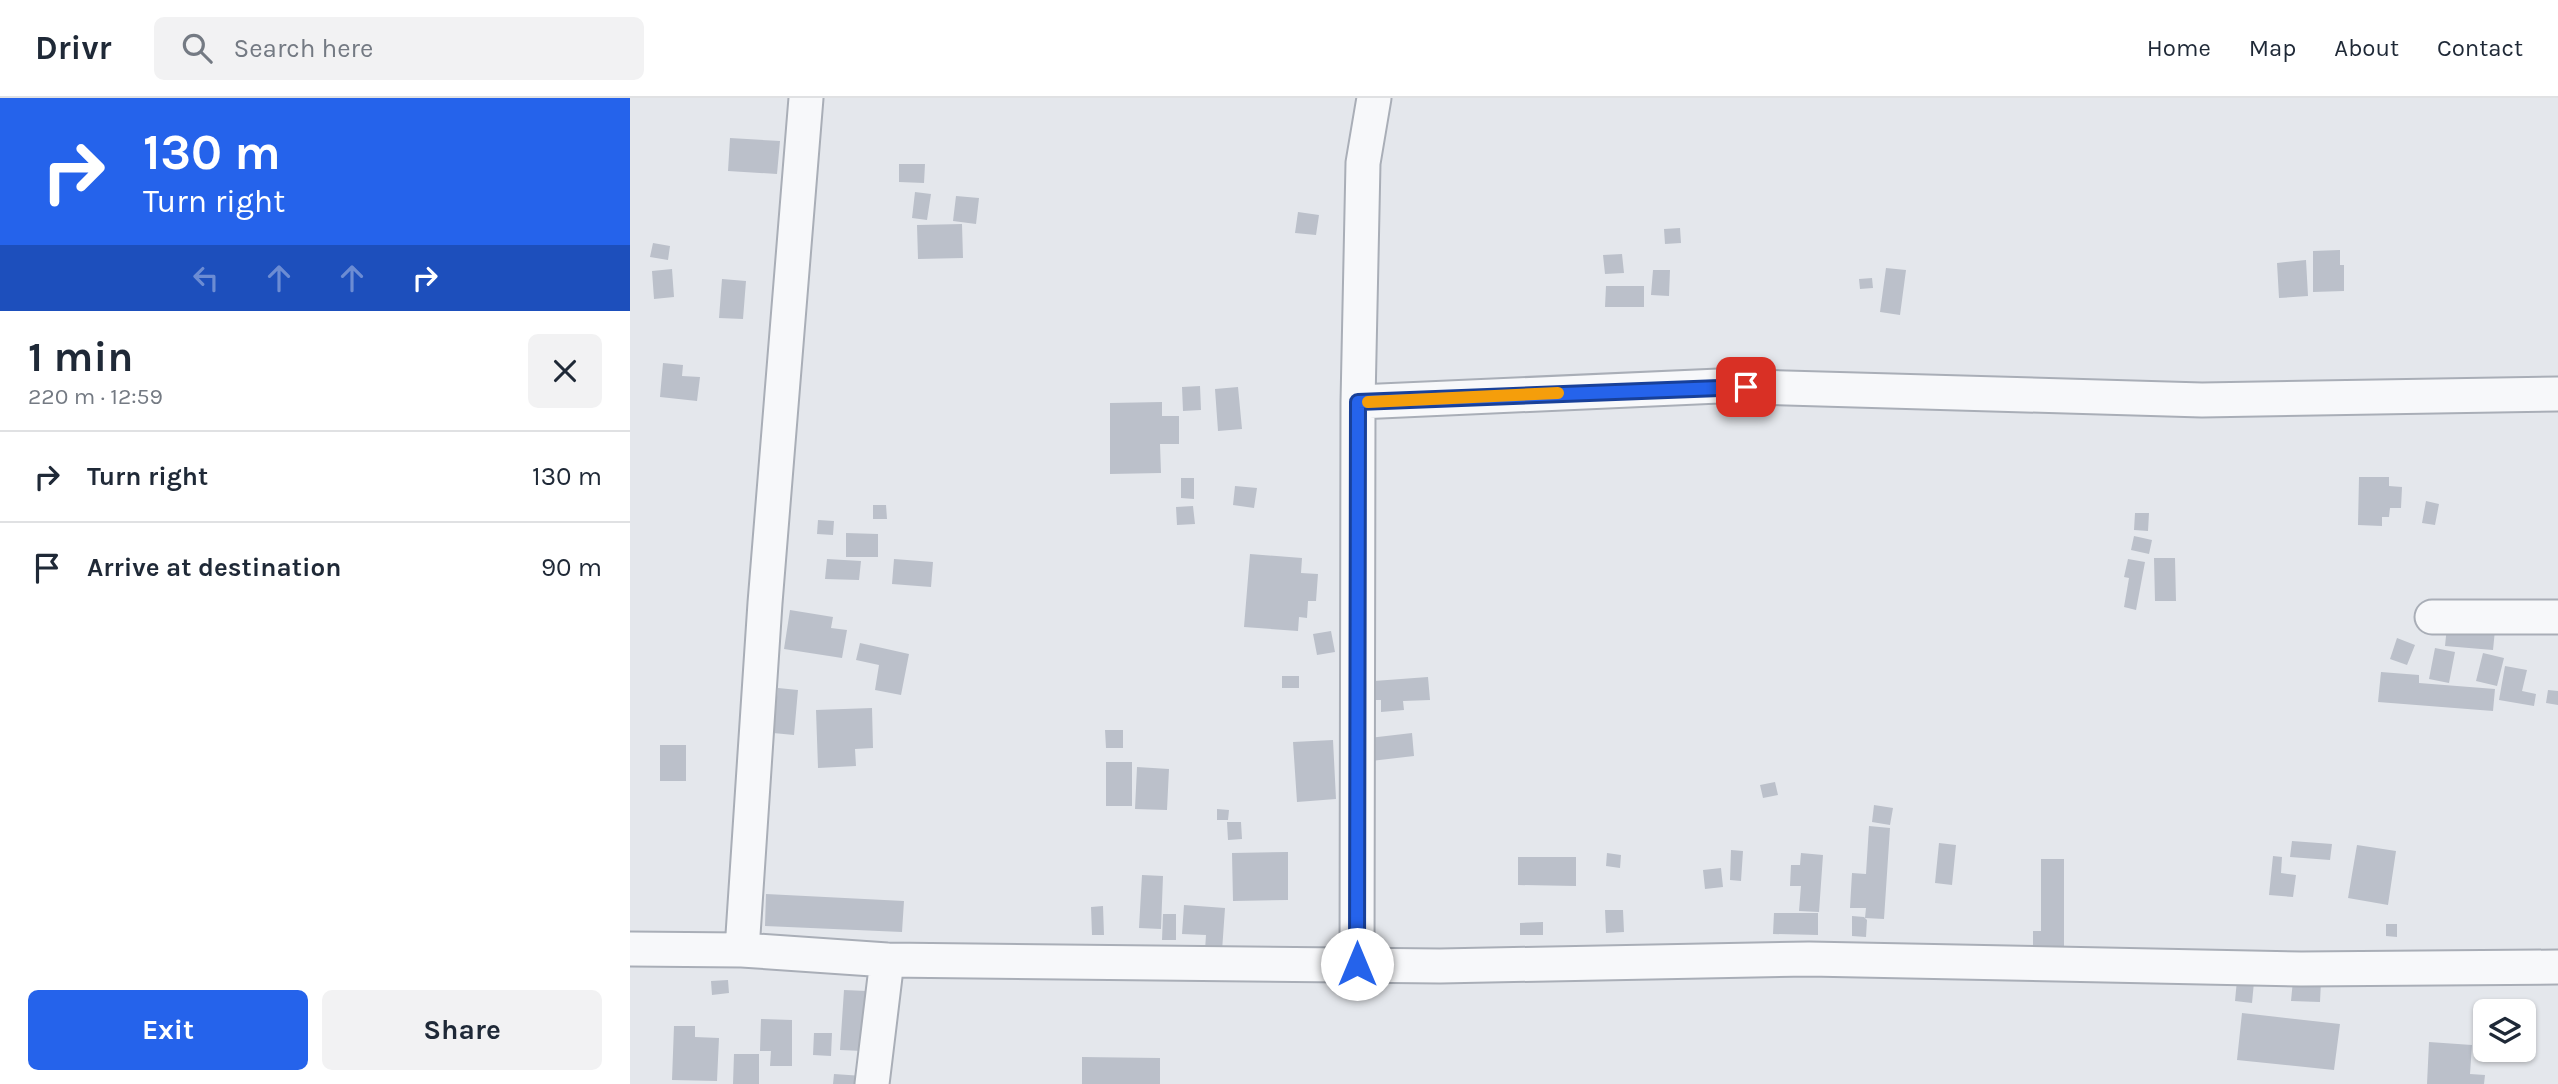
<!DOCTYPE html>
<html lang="en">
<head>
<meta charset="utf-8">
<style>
  body { margin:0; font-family:Karla,sans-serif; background:#f2f2f3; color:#1f2937; height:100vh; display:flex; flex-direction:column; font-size:26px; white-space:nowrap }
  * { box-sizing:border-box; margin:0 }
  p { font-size:23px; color:#747a83 }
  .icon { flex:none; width:38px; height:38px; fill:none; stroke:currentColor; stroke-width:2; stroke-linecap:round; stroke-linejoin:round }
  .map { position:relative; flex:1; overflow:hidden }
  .panel { display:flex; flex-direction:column; background:#fff; width:630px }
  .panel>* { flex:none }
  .top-card { background:#2563eb; color:#fff; overflow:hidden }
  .buttons { position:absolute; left:1843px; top:901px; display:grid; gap:14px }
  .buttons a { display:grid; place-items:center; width:63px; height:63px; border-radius:10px; background:#fff; box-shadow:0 2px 5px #0004; font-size:35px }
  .pin { position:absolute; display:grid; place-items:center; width:60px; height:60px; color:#fff; margin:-30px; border-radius:14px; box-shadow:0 4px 10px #0006 }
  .me { position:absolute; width:77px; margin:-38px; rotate:0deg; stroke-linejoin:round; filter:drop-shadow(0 0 5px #0008) }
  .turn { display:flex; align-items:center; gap:24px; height:147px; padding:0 28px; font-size:32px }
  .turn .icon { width:91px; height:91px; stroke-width:2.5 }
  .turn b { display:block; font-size:49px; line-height:60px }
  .lanes { display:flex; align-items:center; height:66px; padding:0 28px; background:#0003; justify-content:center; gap:35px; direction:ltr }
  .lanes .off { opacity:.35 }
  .round { display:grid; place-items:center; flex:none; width:74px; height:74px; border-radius:10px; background:#f2f2f3 }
  .headline { display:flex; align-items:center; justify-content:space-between; height:119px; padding:0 28px }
  h1 { font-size:42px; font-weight:700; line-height:52px }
  .button { display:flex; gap:14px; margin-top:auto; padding:14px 28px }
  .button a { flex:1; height:80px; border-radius:10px; background:#2563eb; color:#fff; font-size:28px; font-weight:700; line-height:80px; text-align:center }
  .button a+a { background:#f2f2f3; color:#1f2937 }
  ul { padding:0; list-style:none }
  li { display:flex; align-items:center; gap:21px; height:91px; padding:0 28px; border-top:2px solid #e0e1e3 }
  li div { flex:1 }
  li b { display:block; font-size:26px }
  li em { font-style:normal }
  header { display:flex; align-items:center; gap:42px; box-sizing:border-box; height:98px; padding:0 35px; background:#fff; border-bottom:2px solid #e0e1e3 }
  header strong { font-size:33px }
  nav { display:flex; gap:38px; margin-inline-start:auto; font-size:24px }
  .search { width:490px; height:63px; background:#f2f2f3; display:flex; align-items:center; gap:18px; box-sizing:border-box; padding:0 24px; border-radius:10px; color:#747a83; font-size:26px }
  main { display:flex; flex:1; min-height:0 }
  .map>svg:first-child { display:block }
  .building { fill:#bbc0ca }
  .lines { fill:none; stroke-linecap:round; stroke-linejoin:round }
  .minor-casing { stroke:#a9aeb7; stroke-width:37 }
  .minor { stroke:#f7f8fa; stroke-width:33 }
  .route-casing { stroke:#184099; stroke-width:18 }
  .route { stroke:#2563eb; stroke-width:12 }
  .slow { stroke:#f59e0b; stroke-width:12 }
</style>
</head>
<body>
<header>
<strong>Drivr</strong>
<div class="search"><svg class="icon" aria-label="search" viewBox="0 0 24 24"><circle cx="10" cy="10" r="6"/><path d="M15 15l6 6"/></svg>Search here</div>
<nav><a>Home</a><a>Map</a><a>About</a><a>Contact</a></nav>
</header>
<main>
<section class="panel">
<div class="top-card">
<div class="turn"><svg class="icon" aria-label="right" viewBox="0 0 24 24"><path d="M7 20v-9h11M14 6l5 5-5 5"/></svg><div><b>130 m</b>Turn right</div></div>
<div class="lanes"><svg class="icon off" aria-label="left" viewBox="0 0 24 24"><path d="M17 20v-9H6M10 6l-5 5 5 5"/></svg><svg class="icon off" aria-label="ahead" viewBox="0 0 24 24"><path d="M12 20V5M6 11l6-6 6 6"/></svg><svg class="icon off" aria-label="ahead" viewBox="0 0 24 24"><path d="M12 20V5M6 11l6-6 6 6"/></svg><svg class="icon" aria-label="right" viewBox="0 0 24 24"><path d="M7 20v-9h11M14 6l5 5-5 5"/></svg></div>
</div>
<div class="headline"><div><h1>1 min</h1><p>220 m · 12:59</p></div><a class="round"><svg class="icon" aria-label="close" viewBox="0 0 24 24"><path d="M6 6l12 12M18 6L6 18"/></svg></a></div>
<ul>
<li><svg class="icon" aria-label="right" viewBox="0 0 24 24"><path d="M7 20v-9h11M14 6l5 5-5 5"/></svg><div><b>Turn right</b></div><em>130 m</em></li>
<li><svg class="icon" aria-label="arrive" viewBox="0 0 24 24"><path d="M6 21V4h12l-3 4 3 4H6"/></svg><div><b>Arrive at destination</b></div><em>90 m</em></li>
</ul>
<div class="button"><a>Exit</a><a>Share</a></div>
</section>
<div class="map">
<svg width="1928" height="986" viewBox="0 0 1928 986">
  <rect width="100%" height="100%" fill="#e4e7ec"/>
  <path class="building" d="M100 40 150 43 147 76 98 73Z
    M269 66H295L294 85 269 84Z
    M285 94 301 96 297 122 282 120Z
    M326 98 349 100 346 126 323 123Z
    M668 114 689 117 686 137 665 135Z
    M332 126 333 160 288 161 287 127Z
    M1050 130 1051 145 1035 146 1034 131Z
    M23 145 40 148 38 162 20 159Z
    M1710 152V167H1714V193L1683 194V153Z
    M992 156 994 175 975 176 973 157Z
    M1676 162 1678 198 1649 200 1647 165Z
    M1256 170 1276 172 1270 217 1250 214Z
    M42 171 44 199 24 201 22 173Z
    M1023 172H1040L1039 198 1021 197Z
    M1242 180 1243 190 1230 191 1229 181Z
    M92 181 116 183 113 221 89 220Z
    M976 188H1014V209H975Z
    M33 265 53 267 52 278 70 279 67 303 30 299Z
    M570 288 571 312 553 313 552 289Z
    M608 289 612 331 588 333 585 291Z
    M532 304V318H549V346H530L531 375 480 376V305Z
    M1729 379H1759V388L1772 389 1771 410H1760L1759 419H1752V428L1728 427Z
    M551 380H564V401L551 400Z
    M605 388 627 390 624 410 603 407Z
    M1796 403 1809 406 1805 427 1792 425Z
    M243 407H256L257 421H243Z
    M563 408 565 426 547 427 546 409Z
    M1505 415H1519L1518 433 1504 432Z
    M188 422 204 423 203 437 187 436Z
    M216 435 248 436V459H216Z
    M1504 438 1522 442 1519 456 1501 452Z
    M620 456 672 460 671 475 688 476 686 503H678L677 520 669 519 668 533 614 529Z
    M1524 460H1545L1546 503H1525Z
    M197 461 231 463 229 482 195 481Z
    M264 461 303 464 301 489 262 486Z
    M1498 461 1515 464 1506 512 1494 509 1499 480 1494 479Z
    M160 512 203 519 201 530 217 532 212 560 154 551Z
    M1817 528 1865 532 1863 552 1815 548Z
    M701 533 705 554 687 557 683 536Z
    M1767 540 1785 547 1777 567 1760 561Z
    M230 545 279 556 271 597 245 592 249 567 226 562Z
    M1805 550 1825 554 1819 585 1799 581Z
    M1853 555 1874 560 1867 588 1846 583Z
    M1875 568 1897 572 1892 593 1906 596 1904 608 1869 602Z
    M1751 574 1789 577V585L1865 591 1863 613 1748 604Z
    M652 578H669V590H652Z
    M798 579 800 602 773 603 774 612 751 614V602H745L744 583Z
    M148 590 168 592 164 637 143 635Z
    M1918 592 1928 593V607L1916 605Z
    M242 610 243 650 225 651 226 668 188 670 186 612Z
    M475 632H493V650H476Z
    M782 635 784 658 741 663 739 640Z
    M703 642 706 701 667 704 663 644Z
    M30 647H56V683H30Z
    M476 664H502V708H476Z
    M507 669 539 671 537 712 505 711Z
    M1145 684 1148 697 1133 700 1130 687Z
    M1244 707 1263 710 1260 727 1242 724Z
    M587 711 599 712 598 722H587Z
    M597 724H611L612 741 598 742Z
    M1239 728 1260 730 1254 821 1235 820 1236 810H1220L1222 775 1236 776Z
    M1662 743 1702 746 1700 762 1660 759Z
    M1309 745 1326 747 1322 787 1305 785Z
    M1727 747 1766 753 1758 807 1718 800Z
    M1101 752 1113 753 1111 783 1100 782Z
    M658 754V802L603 803 602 755Z
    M977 755 991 757 990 770 976 768Z
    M1171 755 1193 757 1189 814 1169 813 1171 788H1160L1161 767H1170Z
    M1643 758 1652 759 1651 775 1666 777 1663 799 1639 797Z
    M888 759H946V788L888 787Z
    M1411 761H1434V852L1403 853V833H1411Z
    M1091 770 1093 789 1075 791 1073 772Z
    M512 777 533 778 531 831 509 830Z
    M136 796 274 803 272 834 135 828Z
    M554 807 595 810 592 853 575 852 576 837 552 836Z
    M473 808 474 837H462L461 809Z
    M975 812H993L994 834 976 835Z
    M1144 815H1188V837L1143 836Z
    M533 816H546V842H532Z
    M1222 818 1234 819 1237 822 1236 839 1222 838Z
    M913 824V837H890V825Z
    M1756 826H1767V839L1756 838Z
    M98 882 99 895 82 897 81 883Z
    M1607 882 1624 884 1622 905 1605 903Z
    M1663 882 1691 883 1690 904 1661 903Z
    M214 892 237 893 233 953 210 952Z
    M1612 915 1710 926 1704 972 1607 962Z
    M131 921 162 922V968H140L141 953H130Z
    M44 928H65V939L89 940 87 983 42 982Z
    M184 935H202L201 958 183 957Z
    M1799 944 1842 947 1840 976 1855 977 1854 986H1797Z
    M104 956H129V986H103Z
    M452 959 530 960V986H452Z
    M204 976 233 978 232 986H203Z"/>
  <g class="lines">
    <g class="minor-casing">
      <path id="minor" d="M728 304 1089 288 1572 302 1928 296
        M1802 519H1928
        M0 851 112 852 257 862 810 868 1179 861 1671 871 1928 869
        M112 852 135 505 176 0
        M727 866 728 304 733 65 744 0
        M242 986 257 862"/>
    </g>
    <use href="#minor" class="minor"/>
  </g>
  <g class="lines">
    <g class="route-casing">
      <path id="route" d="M727 866 728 304 1116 289"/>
    </g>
    <use href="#route" class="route"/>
    <path class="slow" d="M738 304 928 295"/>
  </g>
</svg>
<div class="buttons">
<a><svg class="icon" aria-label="layers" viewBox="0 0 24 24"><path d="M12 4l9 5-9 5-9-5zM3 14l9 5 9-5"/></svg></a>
</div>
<div class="pin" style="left:1116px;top:289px;background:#d93025"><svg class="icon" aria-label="arrive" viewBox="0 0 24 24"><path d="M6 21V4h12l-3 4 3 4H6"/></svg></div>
<svg class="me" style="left:727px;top:866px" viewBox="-20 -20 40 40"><circle r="19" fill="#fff"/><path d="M0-13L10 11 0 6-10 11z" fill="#2563eb"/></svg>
</div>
</main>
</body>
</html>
